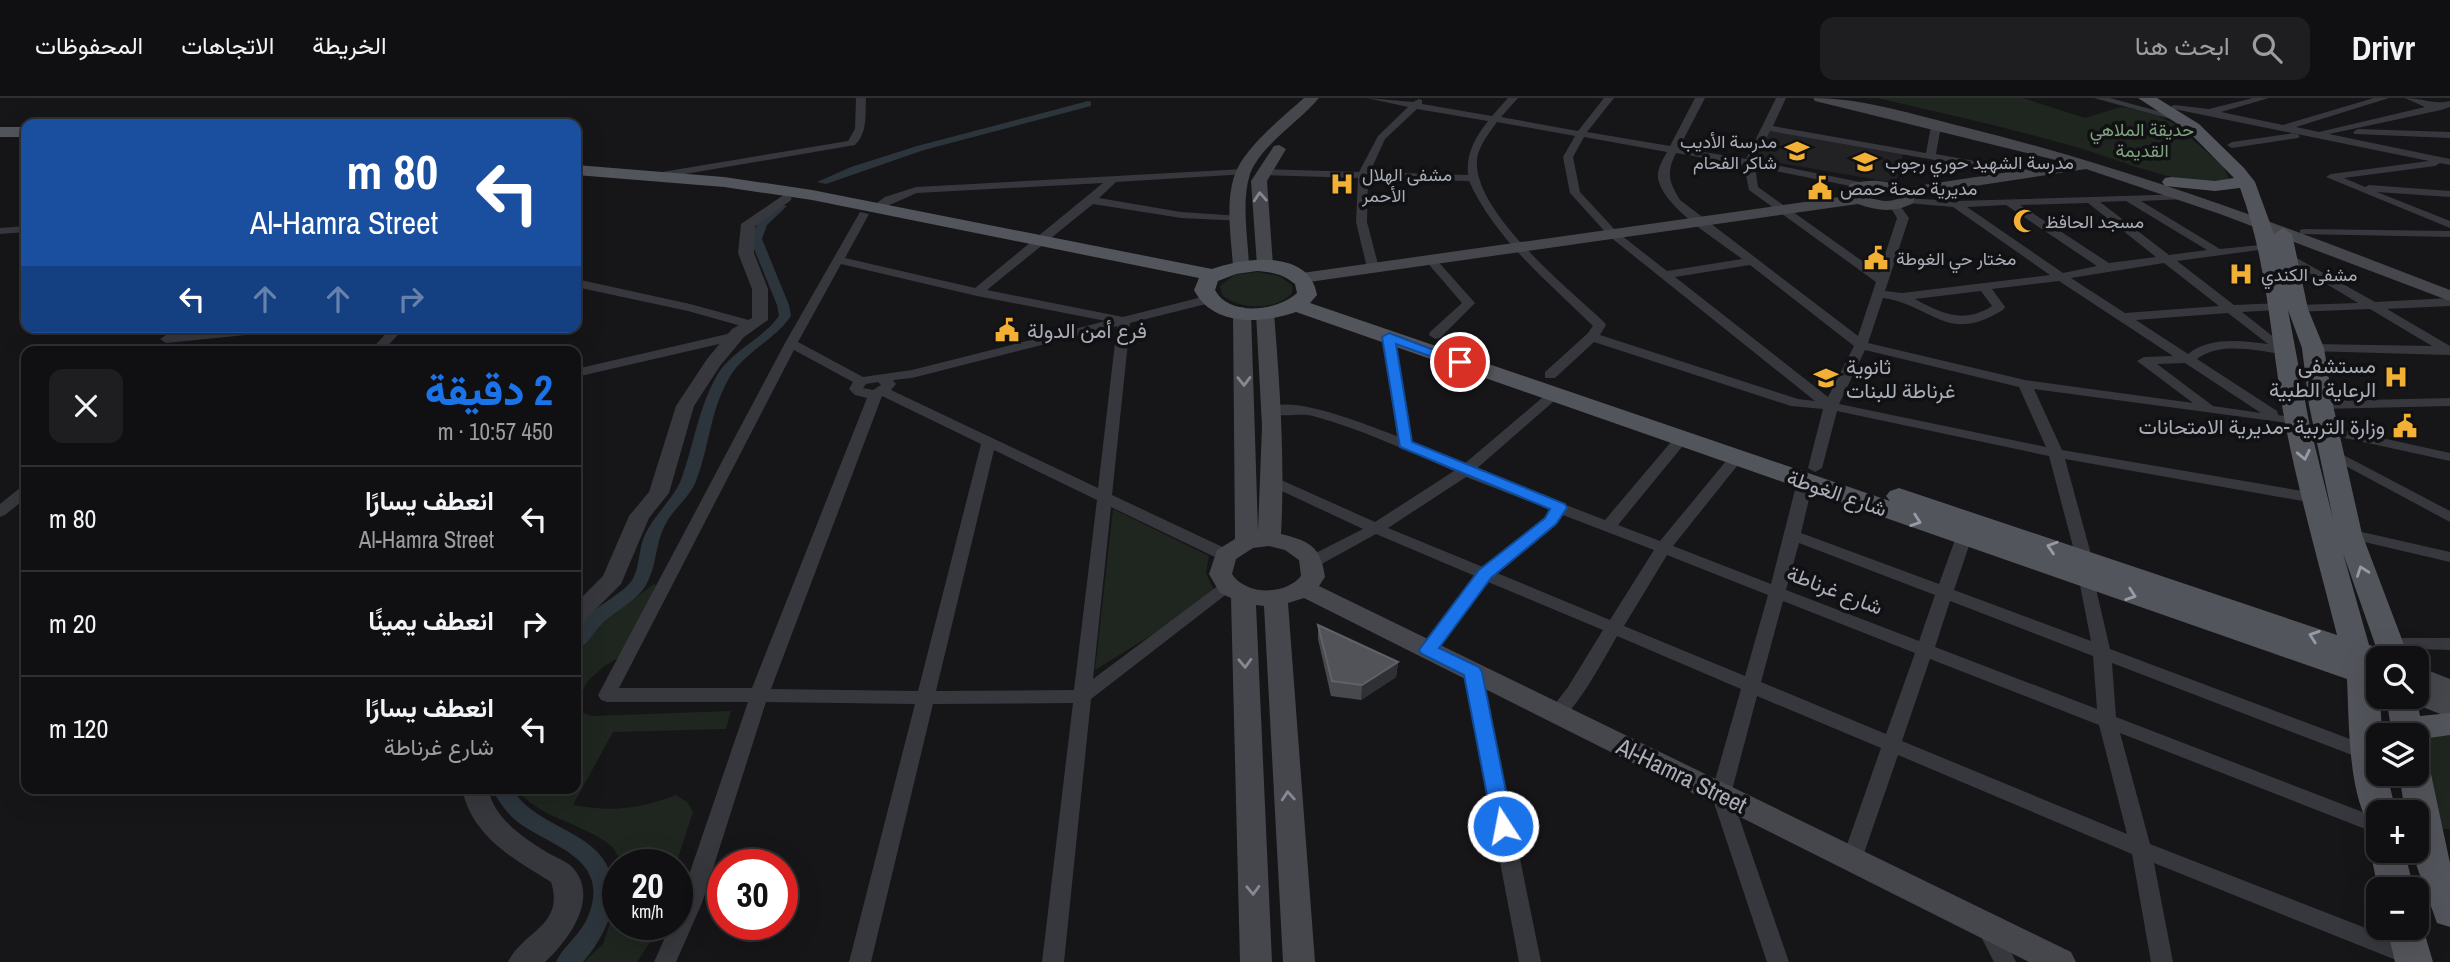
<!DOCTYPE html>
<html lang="ar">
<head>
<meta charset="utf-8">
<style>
  body { margin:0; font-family:"Archivo Narrow",Vazirmatn,sans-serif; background:#1e1e20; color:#f1f3f6; direction:rtl; height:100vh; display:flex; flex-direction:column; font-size:26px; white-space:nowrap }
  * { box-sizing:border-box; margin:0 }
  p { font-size:23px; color:#9c9d9f }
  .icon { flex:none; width:38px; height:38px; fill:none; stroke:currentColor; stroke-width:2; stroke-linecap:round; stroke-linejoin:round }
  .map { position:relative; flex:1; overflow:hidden; direction:ltr }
  .panel { position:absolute; left:21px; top:248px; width:560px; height:448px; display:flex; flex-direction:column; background:#101012; border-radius:14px; box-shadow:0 7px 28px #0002,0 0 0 2px #303032; direction:rtl }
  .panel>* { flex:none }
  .banner { position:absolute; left:21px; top:21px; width:560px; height:214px; border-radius:14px; box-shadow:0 7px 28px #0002,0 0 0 2px #303032; direction:rtl; background:#1a4fa0; color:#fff; overflow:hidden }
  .fabs { position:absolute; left:2366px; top:548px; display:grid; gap:14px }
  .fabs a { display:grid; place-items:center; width:63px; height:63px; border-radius:14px; background:#101012; box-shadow:0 7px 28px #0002,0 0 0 2px #303032; font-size:35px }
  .speed { position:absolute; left:602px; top:751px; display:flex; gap:14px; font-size:35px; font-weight:700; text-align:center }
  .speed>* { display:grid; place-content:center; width:91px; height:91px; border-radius:50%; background:#101012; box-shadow:0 7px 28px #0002,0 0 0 2px #303032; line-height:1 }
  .speed small { font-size:18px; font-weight:400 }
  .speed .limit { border:10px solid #d22; background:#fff; color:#111 }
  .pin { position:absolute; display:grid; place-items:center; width:60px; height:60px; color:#fff; margin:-30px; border:4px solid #fff; border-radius:50%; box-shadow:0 2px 7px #0007 }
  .me { position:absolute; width:77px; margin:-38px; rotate:349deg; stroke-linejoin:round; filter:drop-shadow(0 0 5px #0008) }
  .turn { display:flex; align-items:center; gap:24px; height:147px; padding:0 28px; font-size:32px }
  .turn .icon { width:91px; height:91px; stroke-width:2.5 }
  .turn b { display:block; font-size:49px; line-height:60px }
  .lanes { display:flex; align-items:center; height:66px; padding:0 28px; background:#0003; justify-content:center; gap:35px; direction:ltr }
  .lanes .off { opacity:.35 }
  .round { display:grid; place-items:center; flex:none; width:74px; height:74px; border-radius:14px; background:#1e1e20 }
  .summary { display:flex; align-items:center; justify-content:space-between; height:119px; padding:0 28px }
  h1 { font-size:42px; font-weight:800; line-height:52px; color:#1a73e8 }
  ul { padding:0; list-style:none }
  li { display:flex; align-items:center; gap:21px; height:105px; padding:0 28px; border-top:2px solid #303032 }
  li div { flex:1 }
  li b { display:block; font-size:26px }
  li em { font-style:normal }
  header { display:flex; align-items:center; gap:42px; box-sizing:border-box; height:98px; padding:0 35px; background:#101012; border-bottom:2px solid #303032 }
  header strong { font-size:33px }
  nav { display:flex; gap:38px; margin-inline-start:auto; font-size:24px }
  .search { width:490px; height:63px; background:#1e1e20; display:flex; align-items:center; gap:18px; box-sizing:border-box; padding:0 24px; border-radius:14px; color:#9c9d9f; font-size:26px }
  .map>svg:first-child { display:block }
  .built { fill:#222225 }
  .green { fill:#1e261f }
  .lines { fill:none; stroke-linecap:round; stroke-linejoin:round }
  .canal { fill:#2c353c; fill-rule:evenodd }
  .minor { fill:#37383d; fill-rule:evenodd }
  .tertiary { fill:#37383d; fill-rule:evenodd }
  .secondary { fill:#45474d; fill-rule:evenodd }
  .primary { fill:#53555c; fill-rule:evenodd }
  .wall { fill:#47494d }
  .shaded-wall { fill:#2f3033 }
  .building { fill:#525359; stroke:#5f6168; stroke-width:2 }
  .oneway { stroke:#858993 }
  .oneway2 { stroke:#979ba6 }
  .route { fill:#1a73e8; stroke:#114b97; stroke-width:2 }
  .labels { text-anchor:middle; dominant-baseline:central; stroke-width:7; stroke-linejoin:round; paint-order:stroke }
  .far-park-label { font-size:18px; fill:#7fa381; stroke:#111113 }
  .far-poi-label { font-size:18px; fill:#a8adb8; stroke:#111113; text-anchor:start }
  .poi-label { font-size:21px; fill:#a8adb8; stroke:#111113; text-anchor:start }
  .street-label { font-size:21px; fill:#a8adb8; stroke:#111113 }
  .near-street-label { font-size:24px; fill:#a8adb8; stroke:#111113 }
</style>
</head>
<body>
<header>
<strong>Drivr</strong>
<div class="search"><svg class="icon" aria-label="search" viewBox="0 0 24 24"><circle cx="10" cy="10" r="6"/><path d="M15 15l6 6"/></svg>ابحث هنا</div>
<nav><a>الخريطة</a><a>الاتجاهات</a><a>المحفوظات</a></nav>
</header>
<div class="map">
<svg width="2450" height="864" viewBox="0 0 2450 864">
  <rect width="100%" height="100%" fill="#161618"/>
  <path class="built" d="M1770 33 1903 55 1896 85 1756 61Z"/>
  <path class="green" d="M1877 0H2023L2085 20 2121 9 2129 10 2156 17 2175 26 2223 68 2229 81C2189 94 2111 58 2069 47 2006 29 1941 15 1877 0Z
    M1257 174 1279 178 1292 187V195C1276 213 1240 212 1222 197L1220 188 1234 177Z
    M1113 411 1209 458 1206 475 1216 497 1095 572Z
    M654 486 658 489 623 557 603 569 587 584 578 603 581 614 592 618 731 613 726 631 613 634 573 707C612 714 639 711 676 697L688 705 693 714 676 766H623C619 761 616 753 611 748 589 727 531 718 519 691H576V558L596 530Z
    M2450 637V731H2442L2422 638Z
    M618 801V826H656L652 841 637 864H584L603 846Z"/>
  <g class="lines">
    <path class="canal" d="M1088 3 1091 4V8L924 52 826 86 817 84 851 69 917 48Z
      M778 106 787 108 767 127 762 141 789 207 791 218C774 243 742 255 728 282 710 314 709 350 696 383 690 399 673 411 665 427 655 446 657 468 646 487 637 503 615 513 602 526 593 534 588 548 576 551 576 546 575 539 576 535 581 515 617 500 630 485 640 473 638 453 644 439 653 418 674 400 681 382 694 347 697 315 715 281 729 253 761 243 779 218L777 207 750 141 758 124Z
      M492 691H512C541 737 618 732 613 801 612 823 597 848 583 864H556C564 847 581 837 589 816 610 760 552 749 519 725 507 716 499 704 492 691Z"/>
    <path class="minor" d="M856 0H866C865 17 868 34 855 47L656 81 651 78 656 75 848 43 855 31Z
      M1367 0 1413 4 1419 1 1422 2V6L1492 18 1508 0H1518L1501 19 1578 33 1604 0H1614L1587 34 1670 48 1695 0H1705L1679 50 1746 61 1776 0H1786L1773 28 1926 55 1931 28 1936 25 1941 28 1936 56 2036 74 2037 76 2032 79 1770 33 1755 63 1860 84 1865 87 1860 90 1755 69 1758 89 1879 175 1897 120 1889 107 1898 105 1909 120 1885 193 1902 195 2050 177 1953 109 1908 105 1904 104V100L1956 103 2189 96V100L2185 101 2141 103 2220 151 2270 146V150L2266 151 2177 163 2234 207 2281 205 2283 208 2277 212 2242 214 2290 252 2283 256C2256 253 2220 243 2197 261L2277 313 2278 317 2302 321 2304 324 2302 327 2034 291 2062 352 2314 395 2322 400 2314 405 2065 361 2092 460 2084 465 2076 460 2049 358 1837 313 1822 370 1815 374 1808 370 1823 311 1791 308 1594 244 1555 280H1545V274L1587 236 1593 228C1548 184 1496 142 1469 83L1368 80 1367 124 1379 170 1373 174 1367 170 1356 124 1358 80 1263 77 1258 74 1263 71 1359 74 1378 38 1408 9ZM1417 11 1488 23C1475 40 1466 55 1468 77L1370 74 1385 41ZM1497 24 1575 38 1563 59 1570 95 1609 138 1815 303 1798 301 1600 237 1606 227 1604 224C1569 191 1473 114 1477 62 1478 49 1489 35 1497 24ZM1584 39 1667 54C1662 63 1655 74 1659 84 1668 113 1719 143 1742 161L1667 173 1617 134 1580 94 1573 59ZM1676 55 1744 67 1749 92 1876 184 1858 238 1680 102C1669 84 1666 75 1676 55ZM2126 103 2207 152 2169 157 2100 104ZM2088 105 2156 159 2109 165 2020 107ZM2006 107 2097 168 2063 175 1967 109ZM2164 165 2219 208 2125 215 2071 180ZM1750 167 1854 248 1828 299 1675 179ZM2059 183 2173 258 2144 259 2137 263 2193 305 2025 282 1868 245 1883 200C1933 207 1946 247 2003 212L2005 209 1992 191ZM1981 193 1992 208C1964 226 1942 216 1915 201ZM2228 215 2268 246C2242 243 2210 238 2188 256L2136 222ZM1865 252 2019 289 2046 349 1839 306ZM2185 265 2261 315 2213 308 2157 266Z
      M2094 0H2110L2183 20 2178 23Z
      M2253 0H2269L2221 14 2283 27 2374 0H2389L2296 29 2319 34 2425 9 2405 0C2422 0 2434 7 2450 3V9L2441 12 2329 36 2450 61V67L2440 65 2435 68 2344 80 2365 89 2369 87 2450 93V99L2377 94 2450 123V130L2326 79 2331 76 2429 63 2169 10 2174 7 2209 11Z
      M2358 31 2450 34V40L2355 36 2353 34Z
      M2295 35 2300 38 2298 40 2232 50 2227 47 2232 44Z
      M1243 71 1248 74 1247 76 1116 84 1099 100 1181 114 1240 118 1244 119V123L1181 120 1093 106 987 192 1123 219 1210 197 1216 201 1214 204 1130 225 1112 397 1231 453 1233 457 1225 462 1219 461 1111 409 1093 581 1223 484 1229 483 1237 488 1091 601 1064 864H1042L1073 605 933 606 871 864H849L915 606 766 604 702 805 676 864H654L671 826H677V812L748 604H607L601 602 598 597 785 245 860 114 869 116 845 160 975 190 1103 85 917 95C906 99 882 112 874 111V107L885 99 916 89ZM841 166 977 198 1106 223 912 272 863 279 798 244ZM1117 228 1098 390 891 292 896 286 893 282 912 280ZM794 252 853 284 849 291 855 297 867 300 752 590H619ZM878 284 881 287 873 292 863 290 866 286ZM882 298 981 346 918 593 771 591ZM994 352 1097 402 1074 592 936 593Z
      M26 128V134L0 136V130Z
      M2304 131 2450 133V139L2300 136V132Z
      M2286 154 2375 204 2450 200V208L2387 211 2450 248V257L2308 253 2306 250 2313 246 2432 248 2370 211 2294 214 2292 211 2298 207 2358 205 2282 159V155Z
      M1431 158 1435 160 1475 205 1440 240 1435 241 1429 237 1430 234 1462 205 1425 162Z
      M576 181 690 206 756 224 758 227 752 231 688 213 576 189Z
      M245 229H292L286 233 166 245 160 241 166 237Z
      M392 229H405L382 254H369Z
      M736 234 741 235V241L576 279V271Z
      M1389 235 1395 239 1412 344 1463 367 1549 294H1559L1561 297 1475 372 1605 422 1676 338H1686L1688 341 1686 344 1618 427 1660 443 1731 357H1741L1743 360 1741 363 1673 448 1771 486 1797 384 1805 379 1810 381 1813 384 1801 435 1939 486 1956 439 1964 434 1970 436 1972 439 1954 492 2091 543 2079 482 2081 478H2093L2110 551 2374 650 2377 655 2374 660 2367 662 2360 660 2112 565 2116 619 2378 720V736L2120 635 2150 746 2417 850 2420 857 2417 864H2401L2154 765 2173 864H2151L2132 756 1898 657 1862 761 1859 767 1852 769 1845 767 1842 761 1881 650 1757 598 1731 696 1789 864H1767L1711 696 1741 591 1617 538C1608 554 1575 615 1561 620 1556 622 1555 621 1550 620L1548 615 1568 589 1603 532 1488 484 1434 556H1422L1419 552 1475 478 1376 436 1318 468 1312 469 1304 464 1306 460 1363 431 1269 387 1266 384 1269 381H1279L1375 424 1454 373C1408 353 1361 331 1313 318 1299 314 1277 322 1266 312 1287 293 1371 329 1397 338L1383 239ZM1466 379 1551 412 1544 420 1483 469 1388 430ZM1563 417 1654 452 1610 522 1497 475 1556 426ZM1799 445 1935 497 1919 543 1786 492ZM1667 457 1768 497 1745 578 1624 528ZM1783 503 1915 555 1886 636 1761 584ZM1950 503 2093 558 2097 611 1935 549ZM1930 561 2099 627 2127 736 1902 643Z
      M2450 300V308L2321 311 2314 307 2321 303Z
      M2327 328 2450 355V363L2322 335 2320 332Z
      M2332 351 2450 413V424L2327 358 2325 355Z
      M26 387V400L5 417 0 419V406L21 389Z
      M2349 431 2450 454V464L2343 439 2341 436Z
      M2389 540H2450V552L2383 550 2380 546 2383 542Z
      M1473 568 1479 570 1482 574 1541 864H1519L1464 574 1467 570Z
      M1987 820 1995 822 2016 864H1994L1976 829 1979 822Z"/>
    <path class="tertiary" d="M785 96 792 100 790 103 755 128 754 155 768 191V222L744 239 720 268 694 308 669 395 649 420 621 486 584 523 576 526V505L603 478 629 418 649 394 676 308 707 261 732 231 752 220V191L738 155 741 126Z
      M462 691H488C495 722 524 740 550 756 557 760 568 764 573 770 600 800 568 843 545 864H508C523 833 565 828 551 784 513 761 472 738 462 691Z"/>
    <path class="secondary" d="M1304 0H1319C1300 23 1260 48 1250 76 1241 104 1248 140 1249 168L1241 173 1235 172 1233 168C1231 139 1225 104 1235 76 1245 49 1283 19 1304 0Z
      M1813 0C1863 0 1915 17 1964 29 2131 70 2290 130 2450 192V203L2220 116 2086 71 1915 97 1913 105C1896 115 1877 113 1858 106L1302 185 1293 180 1302 175 1847 98 1845 95 1850 86C1868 81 1886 81 1903 90L2068 65 1815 3ZM1866 91 1887 93 1900 100C1886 106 1873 102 1861 94Z
      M1279 47 1286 51 1267 83 1273 167 1265 172 1257 167 1251 83 1274 48Z
      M1242 209 1251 214 1258 433 1262 328 1256 215 1265 210 1274 215C1280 289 1285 362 1281 436 1309 443 1321 448 1325 479L1319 488 2071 854 2076 864H2029L1304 500 1288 505 1315 864H1283L1264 508 1256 507 1272 864H1240L1231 500 1220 495 1209 476 1217 452 1235 441 1233 214ZM1269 448 1285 452 1299 462 1301 478C1286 497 1246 498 1232 476L1236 461 1253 450Z
      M2417 568 2450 581V620L2408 603 2405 598H2417Z"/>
    <path class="primary" d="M2138 0H2157L2199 26 2244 70 2255 84 2274 136 2283 130 2292 136 2308 211 2324 250 2333 307 2362 436 2409 560H2378L2382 637H2378V676H2387L2396 714H2378V727L2367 723C2348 687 2349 622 2347 581L1296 214C1262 226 1213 229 1194 192L1199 180 812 102 724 89 576 77V67L724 79 812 92 1212 171C1245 159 1310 151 1317 197L1310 205 1890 403 1886 398 1890 393 1899 390 1908 393 2337 537C2319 466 2299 396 2285 325 2271 247 2268 164 2240 90L2215 93 2165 88 2162 84 2165 80 2171 79 2215 83 2234 80 2187 32ZM1257 173C1272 174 1283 176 1295 186L1297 195C1277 213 1229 219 1215 192L1218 183 1236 176ZM2288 212 2302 250 2309 307 2333 421 2309 324ZM2343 455 2376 549 2369 547Z
      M0 29H26V39H0Z
      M2386 598H2416L2420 618 2450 615V637L2422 641 2417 646V637H2392Z
      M2417 664 2426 667 2431 676 2450 765V829L2437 825 2411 752H2417V714H2405L2399 676H2417Z
      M2378 741V752H2404L2414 791H2378L2370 752Z
      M2417 819 2423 830 2433 864H2395L2387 830H2417Z"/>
  </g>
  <path class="wall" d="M1318 527 1398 564 1396 579 1361 602 1331 598 1318 541Z"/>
  <path class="shaded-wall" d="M1398 564 1396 579 1361 602 1362 587Z"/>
  <path class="building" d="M1318 527 1398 564 1362 587 1332 583Z"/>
  <defs><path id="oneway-chevron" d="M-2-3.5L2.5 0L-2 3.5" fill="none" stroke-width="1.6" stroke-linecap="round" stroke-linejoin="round" transform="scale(1.75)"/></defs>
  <g class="oneway">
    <use href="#oneway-chevron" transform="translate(1260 99) rotate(-94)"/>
    <use href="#oneway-chevron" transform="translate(1244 283) rotate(89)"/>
    <use href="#oneway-chevron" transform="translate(1245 565) rotate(88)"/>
    <use href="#oneway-chevron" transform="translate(1288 698) rotate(-94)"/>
    <use href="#oneway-chevron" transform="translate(1253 792) rotate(88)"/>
  </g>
  <g class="oneway2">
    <use href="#oneway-chevron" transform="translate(2304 357) rotate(78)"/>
    <use href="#oneway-chevron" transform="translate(1916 423) rotate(19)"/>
    <use href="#oneway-chevron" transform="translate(2052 449) rotate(-162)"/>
    <use href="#oneway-chevron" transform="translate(2362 473) rotate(-110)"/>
    <use href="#oneway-chevron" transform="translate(2131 497) rotate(19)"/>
    <use href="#oneway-chevron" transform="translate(2314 538) rotate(-161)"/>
  </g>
  <path class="route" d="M1389 235 1466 264 1460 268 1455 267 1396 246 1412 344 1565 406 1567 410 1556 426 1491 480 1439 550 1479 569 1482 574 1513 728 1510 734 1503 736 1496 734 1493 728 1464 577 1422 556 1419 552 1479 472 1545 420 1550 411 1400 349 1382 239Z"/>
  <defs>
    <g id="school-bare" transform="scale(1.89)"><path d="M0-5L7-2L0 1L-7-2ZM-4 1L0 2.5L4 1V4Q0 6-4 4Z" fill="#f2b134" stroke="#111113" stroke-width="2.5" paint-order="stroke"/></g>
    <g id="hospital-bare" transform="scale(1.89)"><path d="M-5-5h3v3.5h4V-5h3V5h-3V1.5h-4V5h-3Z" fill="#f2b134" stroke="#111113" stroke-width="2.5" paint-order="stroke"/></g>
    <g id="civic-bare" transform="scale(1.89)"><path d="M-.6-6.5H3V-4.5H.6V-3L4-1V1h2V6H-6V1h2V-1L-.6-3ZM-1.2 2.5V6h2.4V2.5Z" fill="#f2b134" stroke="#111113" stroke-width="2.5" paint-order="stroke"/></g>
    <g id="mosque-bare" transform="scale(1.89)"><path d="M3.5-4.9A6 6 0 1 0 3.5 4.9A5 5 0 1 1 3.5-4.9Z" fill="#f2b134" stroke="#111113" stroke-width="2.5" paint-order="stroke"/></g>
  </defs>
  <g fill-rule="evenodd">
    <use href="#school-bare" x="1797" y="53"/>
    <use href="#school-bare" x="1865" y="64"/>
    <use href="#hospital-bare" x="1342" y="86"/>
    <use href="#civic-bare" x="1820" y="90"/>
    <use href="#mosque-bare" x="2025" y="123"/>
    <use href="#civic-bare" x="1876" y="160"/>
    <use href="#hospital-bare" x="2241" y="176"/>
    <use href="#civic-bare" x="1007" y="232"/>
    <use href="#hospital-bare" x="2396" y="279"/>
    <use href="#school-bare" x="1826" y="280"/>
    <use href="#civic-bare" x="2405" y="328"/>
  </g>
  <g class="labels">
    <g class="far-park-label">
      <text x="2142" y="31">حديقة الملاهي<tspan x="2142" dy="21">القديمة</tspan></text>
    </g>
    <g class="far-poi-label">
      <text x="1777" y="43" text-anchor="end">مدرسة الأديب<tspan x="1777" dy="21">شاكر الفحام</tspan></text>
      <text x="1885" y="64">مدرسة الشهيد حوري رجوب</text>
      <text x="1362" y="76">مشفى الهلال<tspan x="1362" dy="21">الأحمر</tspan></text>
      <text x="1840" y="90">مديرية صحة حمص</text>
      <text x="2045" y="123">مسجد الحافظ</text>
      <text x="1896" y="160">مختار حي الغوطة</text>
      <text x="2261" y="176">مشفى الكندي</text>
    </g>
    <g class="poi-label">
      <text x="1027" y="232">فرع أمن الدولة</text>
      <text x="2376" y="267" text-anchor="end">مستشفى<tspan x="2376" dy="24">الرعاية الطبية</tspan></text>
      <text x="1846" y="268">ثانوية<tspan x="1846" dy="24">غرناطة للبنات</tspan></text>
      <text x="2385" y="328" text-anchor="end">وزارة التربية -مديرية الامتحانات</text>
    </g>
    <g class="street-label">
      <text transform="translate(1837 395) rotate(19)">شارع الغوطة</text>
      <text transform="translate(1835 492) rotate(21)">شارع غرناطة</text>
    </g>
    <g class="near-street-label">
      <text transform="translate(1682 677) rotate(26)">Al-Hamra Street</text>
    </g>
  </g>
</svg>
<div class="fabs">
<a><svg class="icon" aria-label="search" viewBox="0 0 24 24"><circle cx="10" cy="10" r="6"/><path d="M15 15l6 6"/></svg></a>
<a><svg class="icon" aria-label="layers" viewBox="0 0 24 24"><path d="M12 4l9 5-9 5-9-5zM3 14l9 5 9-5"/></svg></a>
<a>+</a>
<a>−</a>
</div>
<div class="speed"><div>20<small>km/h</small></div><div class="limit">30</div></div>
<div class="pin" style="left:1460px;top:264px;background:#d93025"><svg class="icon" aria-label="arrive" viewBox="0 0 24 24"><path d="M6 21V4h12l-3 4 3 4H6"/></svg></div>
<svg class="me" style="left:1503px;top:728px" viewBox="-20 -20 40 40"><circle r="17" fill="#1a73e8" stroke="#fff" stroke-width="3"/><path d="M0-11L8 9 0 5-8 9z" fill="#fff"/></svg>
<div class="banner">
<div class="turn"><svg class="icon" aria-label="left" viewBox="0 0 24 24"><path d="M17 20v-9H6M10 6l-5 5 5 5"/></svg><div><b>80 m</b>Al-Hamra Street</div></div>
<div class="lanes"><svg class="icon" aria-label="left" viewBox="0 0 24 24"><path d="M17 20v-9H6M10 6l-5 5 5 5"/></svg><svg class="icon off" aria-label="ahead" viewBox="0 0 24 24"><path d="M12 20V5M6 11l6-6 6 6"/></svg><svg class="icon off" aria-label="ahead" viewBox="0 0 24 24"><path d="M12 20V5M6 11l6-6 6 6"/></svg><svg class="icon off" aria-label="right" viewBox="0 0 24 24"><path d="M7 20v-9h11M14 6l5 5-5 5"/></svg></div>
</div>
<section class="panel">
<div class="summary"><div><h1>2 دقيقة</h1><p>450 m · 10:57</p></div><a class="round"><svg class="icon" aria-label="close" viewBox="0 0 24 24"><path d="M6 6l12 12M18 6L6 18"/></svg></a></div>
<ul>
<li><svg class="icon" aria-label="left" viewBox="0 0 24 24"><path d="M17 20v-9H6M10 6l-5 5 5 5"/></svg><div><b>انعطف يسارًا</b><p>Al-Hamra Street</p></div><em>80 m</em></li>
<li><svg class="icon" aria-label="right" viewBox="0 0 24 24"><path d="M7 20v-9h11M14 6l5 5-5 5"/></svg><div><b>انعطف يمينًا</b></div><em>20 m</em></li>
<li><svg class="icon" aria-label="left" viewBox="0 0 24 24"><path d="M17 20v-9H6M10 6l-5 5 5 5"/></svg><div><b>انعطف يسارًا</b><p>شارع غرناطة</p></div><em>120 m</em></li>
</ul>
</section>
</div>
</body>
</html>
